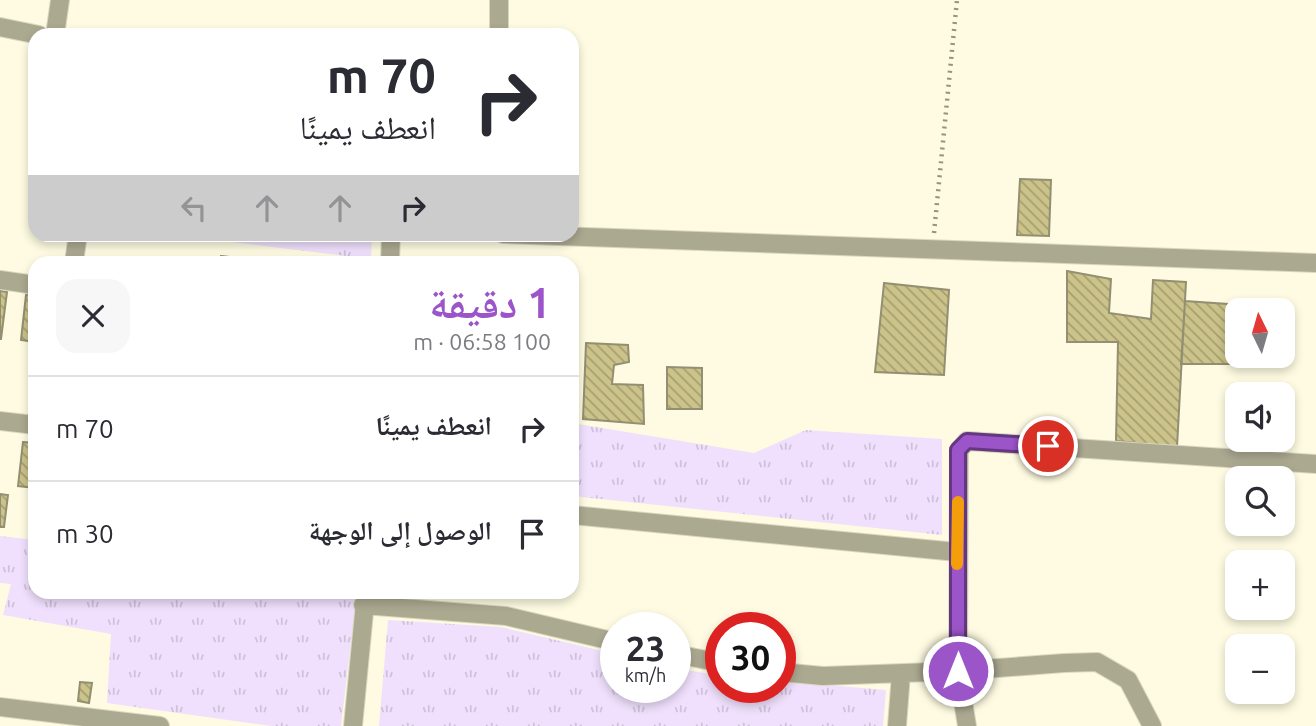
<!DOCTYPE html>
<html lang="ar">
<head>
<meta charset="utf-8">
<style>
  body { margin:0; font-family:Ubuntu,"Noto Naskh Arabic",sans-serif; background:#f7f7f7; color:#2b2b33; direction:rtl; height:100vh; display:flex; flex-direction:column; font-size:26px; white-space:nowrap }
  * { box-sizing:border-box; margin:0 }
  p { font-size:23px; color:#7c7c81 }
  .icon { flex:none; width:38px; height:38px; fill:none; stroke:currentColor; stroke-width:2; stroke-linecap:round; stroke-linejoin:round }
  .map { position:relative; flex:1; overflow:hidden; direction:ltr }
  .drawer { position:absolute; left:28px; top:256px; width:551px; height:343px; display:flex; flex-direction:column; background:#fff; border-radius:21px; box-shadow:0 4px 10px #0003; direction:rtl }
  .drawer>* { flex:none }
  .top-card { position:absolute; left:28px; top:28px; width:551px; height:214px; border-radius:21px; box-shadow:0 4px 10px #0003; direction:rtl; background:#fff; color:#2b2b33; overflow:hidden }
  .needle { width:46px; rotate:355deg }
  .fabs { position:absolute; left:1225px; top:298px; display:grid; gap:14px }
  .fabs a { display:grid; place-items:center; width:70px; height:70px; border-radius:14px; background:#fff; box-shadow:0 4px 10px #0003; font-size:35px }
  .speed { position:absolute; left:600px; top:612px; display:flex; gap:14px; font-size:35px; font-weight:700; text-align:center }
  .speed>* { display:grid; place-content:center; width:91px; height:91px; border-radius:50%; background:#fff; box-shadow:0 4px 10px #0003; line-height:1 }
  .speed small { font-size:18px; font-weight:400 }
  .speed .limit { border:10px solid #d22; background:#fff; color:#111 }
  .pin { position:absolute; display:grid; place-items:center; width:60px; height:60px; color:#fff; margin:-30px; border:4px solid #fff; border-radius:50%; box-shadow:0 2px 7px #0007 }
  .me { position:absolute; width:77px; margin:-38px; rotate:0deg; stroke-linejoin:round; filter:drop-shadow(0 0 5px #0008) }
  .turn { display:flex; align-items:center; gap:24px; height:147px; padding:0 28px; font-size:32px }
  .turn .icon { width:91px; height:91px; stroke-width:2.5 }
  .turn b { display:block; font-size:49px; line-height:60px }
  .lanes { display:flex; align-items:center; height:66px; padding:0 28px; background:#0003; justify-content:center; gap:35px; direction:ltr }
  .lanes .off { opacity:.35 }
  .round { display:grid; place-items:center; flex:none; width:74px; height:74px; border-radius:21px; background:#f7f7f7 }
  .headline { display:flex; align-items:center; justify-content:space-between; height:119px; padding:0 28px }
  h1 { font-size:42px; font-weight:700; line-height:52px; color:#9b55c9 }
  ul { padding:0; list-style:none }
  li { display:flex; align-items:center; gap:21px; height:105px; padding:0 28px; border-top:2px solid #e1e1e2 }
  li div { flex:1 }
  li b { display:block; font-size:26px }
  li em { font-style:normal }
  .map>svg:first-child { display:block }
  .grass { fill:url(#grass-tufts) }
  .building { fill:url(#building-back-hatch); stroke:#938f72; stroke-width:2 }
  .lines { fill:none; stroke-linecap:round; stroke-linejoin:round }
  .minor-casing { stroke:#dad7c0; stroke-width:20 }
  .path { stroke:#969481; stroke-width:4.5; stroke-dasharray:2 5; stroke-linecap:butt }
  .minor { stroke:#aca991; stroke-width:18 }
  .route-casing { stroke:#653783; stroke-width:18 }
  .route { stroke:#9b55c9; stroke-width:12 }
  .slow { stroke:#f59e0b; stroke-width:12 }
</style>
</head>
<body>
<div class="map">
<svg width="1316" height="726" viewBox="0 0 1316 726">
  <defs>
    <pattern id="grass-tufts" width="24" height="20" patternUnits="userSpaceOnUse" patternTransform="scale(1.75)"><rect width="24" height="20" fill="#f0e0fd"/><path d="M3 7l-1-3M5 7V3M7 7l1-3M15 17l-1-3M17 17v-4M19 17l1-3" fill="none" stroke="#cec1d9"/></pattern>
    <pattern id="building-back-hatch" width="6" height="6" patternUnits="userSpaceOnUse" patternTransform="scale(1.75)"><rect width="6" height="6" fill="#cbc389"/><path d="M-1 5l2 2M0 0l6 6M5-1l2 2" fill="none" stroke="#a69f70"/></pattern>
  </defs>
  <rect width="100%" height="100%" fill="#fefbe2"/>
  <path class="grass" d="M198 235H372L371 259 198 238Z
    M572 423 754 453 806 430 942 439V535L572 496Z
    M0 536 35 540V592H357L341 726H271L107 703 111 634 3 615 11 584 0 583Z
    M388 620 501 627 616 654V688H676V668L721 676V688H780L781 681 886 690 883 726H379Z"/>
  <path class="building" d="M1020 179 1051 180 1049 236 1017 235Z
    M221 256 272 262H220Z
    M1067 271 1111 279 1109 313 1151 319 1153 280 1186 282 1177 447 1116 441 1118 342H1067Z
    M884 283 949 290 944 375 875 372Z
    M0 291 7 292 1 339H0Z
    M26 295 35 296V342L21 340Z
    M1185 301 1242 305V310H1237V355H1244V364H1181Z
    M586 343 628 345 629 362 614 365 612 384 643 385 644 424 583 419Z
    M667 367 702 368V409H667Z
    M23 442 35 443V488L18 486Z
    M0 494 8 495 4 527H0Z
    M80 682 92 683 89 703 78 701Z"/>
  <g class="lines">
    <g class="minor-casing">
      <path id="minor" d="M0 27 39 35
        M55 35 60 0
        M499 35V0
        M503 234 1316 263
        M74 262 78 234
        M390 262 391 234
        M0 280 35 285
        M0 421 35 425
        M572 515 957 552
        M363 605 506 616 616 642
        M676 654 721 663
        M780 672 823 676 958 671 1064 663 1097 662 1128 680 1152 726
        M0 707 160 726
        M353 726 366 592
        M897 726 901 674
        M967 726 958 671 959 450 967 441 1316 464"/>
    </g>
    <path class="path" d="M934 233 957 0"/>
    <use href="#minor" class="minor"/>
  </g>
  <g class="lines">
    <g class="route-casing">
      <path id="route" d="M958 671V450L967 441 1048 446"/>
    </g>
    <use href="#route" class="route"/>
    <path class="slow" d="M957 564 958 502"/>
  </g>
</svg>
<div class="fabs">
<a><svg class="needle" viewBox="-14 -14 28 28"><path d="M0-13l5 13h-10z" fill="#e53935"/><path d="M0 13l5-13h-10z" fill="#7c7c81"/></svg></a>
<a><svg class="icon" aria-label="sound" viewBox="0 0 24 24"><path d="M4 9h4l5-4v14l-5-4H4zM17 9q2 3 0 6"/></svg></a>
<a><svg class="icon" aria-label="search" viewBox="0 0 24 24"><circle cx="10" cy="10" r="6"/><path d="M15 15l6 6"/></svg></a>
<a>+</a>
<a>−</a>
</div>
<div class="speed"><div>23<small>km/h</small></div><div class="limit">30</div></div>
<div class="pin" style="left:1048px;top:446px;background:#d93025"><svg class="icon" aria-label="arrive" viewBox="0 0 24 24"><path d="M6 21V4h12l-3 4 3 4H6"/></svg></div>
<svg class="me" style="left:958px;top:671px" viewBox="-20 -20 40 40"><circle r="17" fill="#9b55c9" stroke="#fff" stroke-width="3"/><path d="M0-11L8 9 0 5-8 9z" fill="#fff"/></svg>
<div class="top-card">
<div class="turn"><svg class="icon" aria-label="right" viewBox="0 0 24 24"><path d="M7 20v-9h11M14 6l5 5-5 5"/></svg><div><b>70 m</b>انعطف يمينًا</div></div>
<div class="lanes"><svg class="icon off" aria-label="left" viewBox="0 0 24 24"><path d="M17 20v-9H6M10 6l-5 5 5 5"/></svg><svg class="icon off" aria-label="ahead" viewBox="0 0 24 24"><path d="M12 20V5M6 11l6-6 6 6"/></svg><svg class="icon off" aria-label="ahead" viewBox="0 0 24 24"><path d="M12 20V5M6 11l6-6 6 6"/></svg><svg class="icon" aria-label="right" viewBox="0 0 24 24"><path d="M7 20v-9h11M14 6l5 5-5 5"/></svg></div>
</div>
<section class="drawer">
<div class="headline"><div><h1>1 دقيقة</h1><p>100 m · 06:58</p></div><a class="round"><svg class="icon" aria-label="close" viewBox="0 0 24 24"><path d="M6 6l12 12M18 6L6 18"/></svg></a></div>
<ul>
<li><svg class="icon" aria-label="right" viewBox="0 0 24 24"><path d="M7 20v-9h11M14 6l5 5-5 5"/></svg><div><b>انعطف يمينًا</b></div><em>70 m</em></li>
<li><svg class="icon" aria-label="arrive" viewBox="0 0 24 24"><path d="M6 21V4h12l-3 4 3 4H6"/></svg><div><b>الوصول إلى الوجهة</b></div><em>30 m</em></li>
</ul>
</section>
</div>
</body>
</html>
